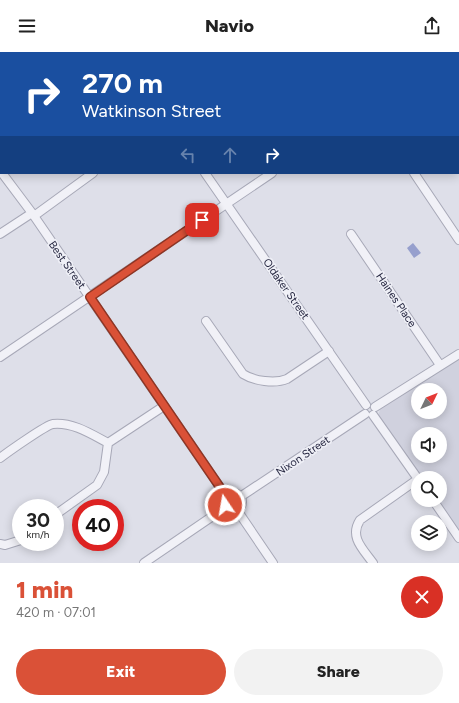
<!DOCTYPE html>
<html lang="en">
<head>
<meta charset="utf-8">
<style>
  body { margin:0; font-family:Figtree,sans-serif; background:#f2f2f2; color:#222; height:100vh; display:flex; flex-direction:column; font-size:15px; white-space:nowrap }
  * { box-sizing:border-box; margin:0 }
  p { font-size:13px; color:#767676 }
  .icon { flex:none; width:22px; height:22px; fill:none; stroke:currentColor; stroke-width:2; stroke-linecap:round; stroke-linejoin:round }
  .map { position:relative; height:511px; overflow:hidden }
  .sheet { display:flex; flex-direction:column; background:#fff; flex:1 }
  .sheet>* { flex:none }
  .banner { position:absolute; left:0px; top:0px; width:459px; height:122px; box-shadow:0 2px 10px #0003; background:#1a4fa0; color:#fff; overflow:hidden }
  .needle { width:26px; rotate:47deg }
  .buttons { position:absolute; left:411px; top:331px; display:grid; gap:8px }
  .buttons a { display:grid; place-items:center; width:36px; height:36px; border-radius:50%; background:#fff; box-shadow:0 2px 10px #0003; font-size:20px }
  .speed { position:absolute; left:12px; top:447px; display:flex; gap:8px; font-size:20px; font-weight:700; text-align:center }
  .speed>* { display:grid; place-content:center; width:52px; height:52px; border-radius:50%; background:#fff; box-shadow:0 2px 10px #0003; line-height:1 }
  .speed small { font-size:10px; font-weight:400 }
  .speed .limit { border:6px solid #d22; background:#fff; color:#111 }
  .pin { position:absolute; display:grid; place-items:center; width:34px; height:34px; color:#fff; margin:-17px; border-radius:8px; box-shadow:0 2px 6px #0006 }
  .me { position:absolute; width:44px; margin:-22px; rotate:348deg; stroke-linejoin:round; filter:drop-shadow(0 0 3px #0008) }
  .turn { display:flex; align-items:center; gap:14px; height:84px; padding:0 16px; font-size:18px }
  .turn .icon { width:52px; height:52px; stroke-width:2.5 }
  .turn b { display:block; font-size:28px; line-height:34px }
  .lanes { display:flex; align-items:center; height:38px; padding:0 16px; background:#0003; justify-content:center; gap:20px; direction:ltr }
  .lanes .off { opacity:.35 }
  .round { display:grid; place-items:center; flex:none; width:42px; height:42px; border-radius:21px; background:#f2f2f2 }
  .headline { display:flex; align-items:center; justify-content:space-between; height:68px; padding:0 16px }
  h1 { font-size:24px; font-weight:800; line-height:30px; color:#da5137 }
  .primary-button { display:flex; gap:8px; margin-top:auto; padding:8px 16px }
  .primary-button a { flex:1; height:46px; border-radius:24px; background:#da5137; color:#fff; font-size:16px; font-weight:800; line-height:46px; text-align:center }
  .primary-button a+a { background:#f2f2f2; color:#222 }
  header { display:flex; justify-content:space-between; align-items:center; height:52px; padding:0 16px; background:#fff; font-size:18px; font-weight:800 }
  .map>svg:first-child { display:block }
  .built { fill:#d0d1de; fill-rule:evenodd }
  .green { fill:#bed4c0 }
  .water { fill:#969fcd }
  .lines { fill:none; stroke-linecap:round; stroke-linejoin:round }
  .minor-casing { stroke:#a7a8b7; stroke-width:10 }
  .minor { stroke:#f1f1f7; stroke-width:8 }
  .route-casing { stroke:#8e3524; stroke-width:10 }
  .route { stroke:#da5137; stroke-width:7 }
  .labels { text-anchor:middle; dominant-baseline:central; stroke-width:3.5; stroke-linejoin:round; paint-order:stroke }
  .street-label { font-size:11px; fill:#262741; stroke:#eeeff6 }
</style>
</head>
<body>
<header><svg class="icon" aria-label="menu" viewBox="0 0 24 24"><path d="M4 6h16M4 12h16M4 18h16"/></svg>Navio<svg class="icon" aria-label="share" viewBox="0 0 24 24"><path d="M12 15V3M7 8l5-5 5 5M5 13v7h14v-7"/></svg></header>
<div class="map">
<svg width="459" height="511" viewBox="0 0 459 511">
  <rect width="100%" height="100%" fill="#dedfe9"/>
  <path class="built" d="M459 307V479L437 448H440V426H422L378 364 381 354ZM418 338H440V360H418ZM418 382H440V404H418Z"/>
  <path class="green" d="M0 0H91L1 1 0 58Z"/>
  <path class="water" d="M413 191 421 201 414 206 407 196Z"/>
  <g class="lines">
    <g class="minor-casing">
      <path id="minor" d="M119 0V1
        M331 0 332 1
        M102 1 104 0
        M457 1 459 0
        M0 69 1 68
        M2 121 32 161 226 444
        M205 121 366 353
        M414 121 459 188
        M34 164 93 121
        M0 182 32 161
        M351 182 440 313
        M206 269 243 322C254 329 275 332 287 327L329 299
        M0 305 272 121
        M375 355 459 302
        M373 363 418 427
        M108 391 164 354
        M0 406C8 400 46 373 53 372 73 370 91 382 108 391
        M224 450a9 9 0 1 1 18 0a9 9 0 1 1-18 0Z
        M240 445 365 362
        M433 448 459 486
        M237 458 273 511
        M55 463 97 433 104 420 108 391
        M0 492 5 493 21 488
        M144 511 226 455
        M373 511C363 497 349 485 360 468L418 427"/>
    </g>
    <use href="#minor" class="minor"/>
  </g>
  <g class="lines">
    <g class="route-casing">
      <path id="route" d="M202 168 90 245 226 444 225 446V453"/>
    </g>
    <use href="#route" class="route"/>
  </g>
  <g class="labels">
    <g class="street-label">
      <text transform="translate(67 213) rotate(55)">Best Street</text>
      <text transform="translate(286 237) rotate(55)">Oldaker Street</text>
      <text transform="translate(396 248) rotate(56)">Haines Place</text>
      <text transform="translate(303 404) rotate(-34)">Nixon Street</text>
    </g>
  </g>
</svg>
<div class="buttons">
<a><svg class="needle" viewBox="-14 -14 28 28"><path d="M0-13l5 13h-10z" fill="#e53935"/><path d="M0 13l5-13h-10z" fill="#767676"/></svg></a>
<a><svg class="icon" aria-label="sound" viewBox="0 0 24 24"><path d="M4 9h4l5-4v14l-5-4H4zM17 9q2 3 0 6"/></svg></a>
<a><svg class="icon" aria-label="search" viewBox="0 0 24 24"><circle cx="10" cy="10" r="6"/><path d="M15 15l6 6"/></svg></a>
<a><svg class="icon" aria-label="layers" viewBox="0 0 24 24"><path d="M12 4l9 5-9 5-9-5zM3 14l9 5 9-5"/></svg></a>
</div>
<div class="speed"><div>30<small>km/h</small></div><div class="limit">40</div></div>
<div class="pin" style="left:202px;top:168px;background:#d93025"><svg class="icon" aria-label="arrive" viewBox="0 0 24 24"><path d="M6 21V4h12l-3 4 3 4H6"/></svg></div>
<svg class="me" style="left:225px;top:453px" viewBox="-20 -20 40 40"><circle r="17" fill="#da5137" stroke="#fff" stroke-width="3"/><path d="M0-11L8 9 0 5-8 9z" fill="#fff"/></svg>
<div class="banner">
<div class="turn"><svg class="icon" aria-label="right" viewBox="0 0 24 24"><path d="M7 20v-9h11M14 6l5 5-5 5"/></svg><div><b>270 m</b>Watkinson Street</div></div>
<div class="lanes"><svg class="icon off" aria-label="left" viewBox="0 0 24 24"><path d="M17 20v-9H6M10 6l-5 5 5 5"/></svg><svg class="icon off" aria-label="ahead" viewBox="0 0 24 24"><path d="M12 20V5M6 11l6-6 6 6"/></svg><svg class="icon" aria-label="right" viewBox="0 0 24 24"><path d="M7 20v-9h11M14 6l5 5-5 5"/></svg></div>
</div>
</div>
<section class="sheet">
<div class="headline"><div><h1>1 min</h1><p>420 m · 07:01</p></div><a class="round" style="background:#d93025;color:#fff"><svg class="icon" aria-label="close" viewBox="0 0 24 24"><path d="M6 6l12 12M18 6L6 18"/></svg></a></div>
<div class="primary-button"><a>Exit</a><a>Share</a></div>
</section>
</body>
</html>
